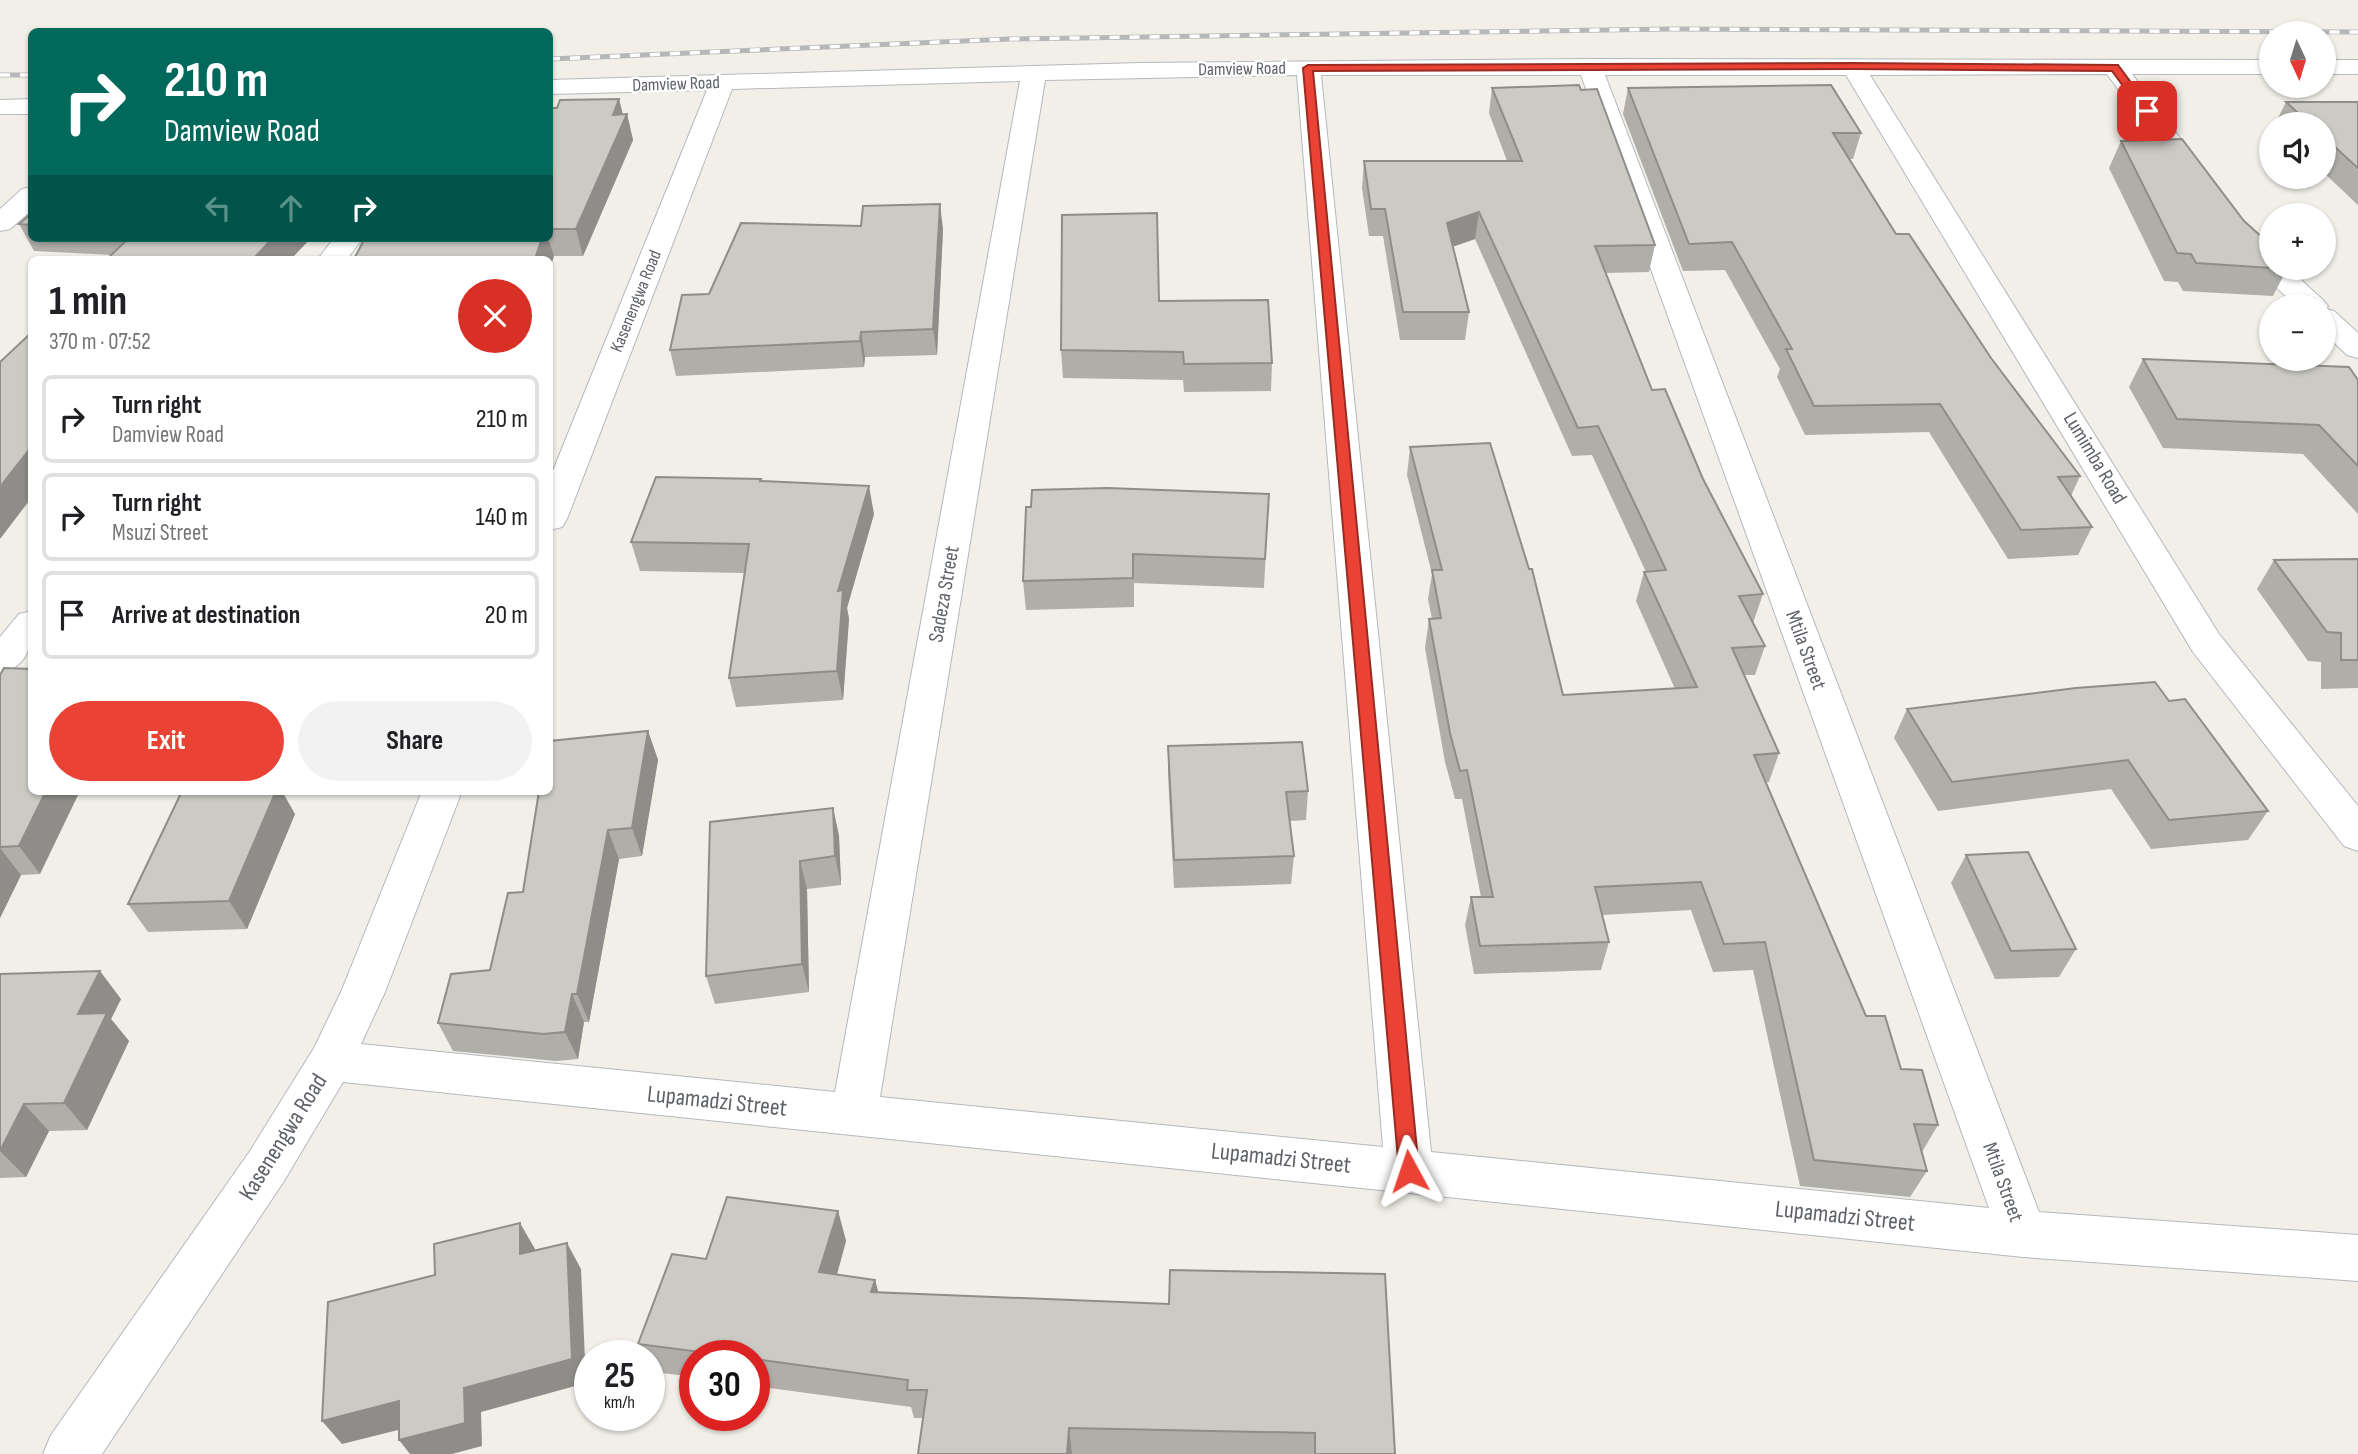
<!DOCTYPE html>
<html lang="en">
<head>
<meta charset="utf-8">
<style>
  body { margin:0; font-family:"Sofia Sans Condensed",sans-serif; background:#f2f2f2; color:#202124; height:100vh; display:flex; flex-direction:column; font-size:26px; white-space:nowrap }
  * { box-sizing:border-box; margin:0 }
  p { font-size:23px; color:#757577 }
  .icon { flex:none; width:38px; height:38px; fill:none; stroke:currentColor; stroke-width:2; stroke-linecap:round; stroke-linejoin:round }
  .map { position:relative; flex:1; overflow:hidden }
  .side { position:absolute; left:28px; top:256px; width:525px; height:539px; display:flex; flex-direction:column; background:#fff; border-radius:10px; box-shadow:0 2px 5px #0004 }
  .side>* { flex:none }
  .hud { position:absolute; left:28px; top:28px; width:525px; height:214px; border-radius:10px; box-shadow:0 2px 5px #0004; background:#00695c; color:#fff; overflow:hidden }
  .needle { width:46px; rotate:176deg }
  .tools { position:absolute; left:2259px; top:21px; display:grid; gap:14px }
  .tools a { display:grid; place-items:center; width:77px; height:77px; border-radius:50%; background:#fff; box-shadow:0 2px 5px #0004; font-size:35px }
  .speed { position:absolute; left:574px; top:1340px; display:flex; gap:14px; font-size:35px; font-weight:700; text-align:center }
  .speed>* { display:grid; place-content:center; width:91px; height:91px; border-radius:50%; background:#fff; box-shadow:0 2px 5px #0004; line-height:1 }
  .speed small { font-size:18px; font-weight:400 }
  .speed .limit { border:10px solid #d22; background:#fff; color:#111 }
  .pin { position:absolute; display:grid; place-items:center; width:60px; height:60px; color:#fff; margin:-30px; border-radius:14px; box-shadow:0 4px 10px #0006 }
  .me { position:absolute; width:77px; margin:-38px; rotate:355deg; stroke-linejoin:round; filter:drop-shadow(0 0 5px #0008) }
  .turn { display:flex; align-items:center; gap:24px; height:147px; padding:0 21px; font-size:32px }
  .turn .icon { width:91px; height:91px; stroke-width:2.5 }
  .turn b { display:block; font-size:49px; line-height:60px }
  .lanes { display:flex; align-items:center; height:66px; padding:0 21px; background:#0003; justify-content:center; gap:35px; direction:ltr }
  .lanes .off { opacity:.35 }
  .round { display:grid; place-items:center; flex:none; width:74px; height:74px; border-radius:37px; background:#f2f2f2 }
  .head { display:flex; align-items:center; justify-content:space-between; height:119px; padding:0 21px }
  h1 { font-size:42px; font-weight:700; line-height:52px }
  .cta { display:flex; gap:14px; margin-top:auto; padding:14px 21px }
  .cta a { flex:1; height:80px; border-radius:42px; background:#ea4335; color:#fff; font-size:28px; font-weight:700; line-height:80px; text-align:center }
  .cta a+a { background:#f2f2f2; color:#202124 }
  ul { padding:0; list-style:none }
  li { display:flex; align-items:center; gap:21px; height:88px; margin:0 14px 10px; padding:0 7px; border:4px solid #e0e0e0; border-radius:10px }
  li div { flex:1 }
  li b { display:block; font-size:26px }
  li em { font-style:normal }
  .map>svg:first-child { display:block }
  .lines { fill:none; stroke-linecap:round; stroke-linejoin:round }
  .minor-casing { stroke:#b5b8bc; stroke-width:2 }
  .minor { fill:#fff; fill-rule:evenodd }
  .rail-casing { stroke:#b6b7b8; stroke-width:5 }
  .rail { stroke:#fff; stroke-width:3.5; stroke-dasharray:10; stroke-linecap:butt }
  .wall { fill:#afaea9 }
  .shaded-wall { fill:#8f8d8a }
  .building { fill:#cccac5; stroke:#8f8d8a; stroke-width:2 }
  .route { fill:#ea4335; stroke:#982c22; stroke-width:2 }
  .labels { text-anchor:middle; dominant-baseline:central; stroke-width:5; stroke-linejoin:round; paint-order:stroke }
  .far-street-label { font-size:18px; fill:#5f6368; stroke:#fff }
  .street-label { font-size:21px; fill:#5f6368; stroke:#fff }
  .near-street-label { font-size:24px; fill:#5f6368; stroke:#fff }
</style>
</head>
<body>
<div class="map">
<svg width="2358" height="1454" viewBox="0 0 2358 1454">
  <rect width="100%" height="100%" fill="#f1efe8"/>
  <g class="lines">
    <g class="minor-casing">
      <path id="minor" d="M1590 59 2272 60V74H2132L2212 181 2208 187 2199 189 2190 187 2107 74 1870 75 2219 634 2358 806V851L2344 846 2193 652 1846 75H1605L2039 1212 2358 1235V1281L2023 1257 343 1082 284 1181 102 1454H43L51 1435 250 1151 314 1048 341 992 422 791H462L385 992 361 1044 835 1092 1020 81 732 89 567 519 562 527 550 530V478L707 90 550 94V80L1141 63ZM1297 75 1383 1147 880 1097 1045 80ZM1321 75H1581L1989 1208 1431 1152Z
        M2324 60H2358V74H2324Z
        M32 99V114H0V100Z
        M32 187V210L10 229 0 231V209L22 189Z
        M334 238H363L347 259H318Z
        M2272 260V268H2288L2323 300 2328 306 2326 309 2334 311 2358 333V358L2347 355 2324 333V306H2296L2262 274 2258 268 2262 262Z
        M32 611C32 640 33 664 0 674V637L19 614Z"/>
    </g>
    <use href="#minor" class="minor"/>
    <g class="rail-casing">
      <path id="rail" d="M550 59 1009 39 1672 29 2358 32
        M0 75H32"/>
    </g>
    <use href="#rail" class="rail"/>
  </g>
  <path class="wall" d="M1492 88 1655 245 1649 272 1605 273 1652 390 1703 479 1763 594 1753 623 1765 646 1755 675H1745L1779 753 1769 782H1766L1866 1016 1938 1125 1922 1152 1927 1171 1910 1197 1800 1186 1753 970 1713 972 1691 910 1602 915 1609 942 1601 970 1474 974 1465 925 1471 897H1481L1462 799H1455L1445 762 1425 648 1429 619H1432L1428 599 1432 574 1407 475 1410 447 1563 695 1675 689 1636 601 1644 572H1646L1592 455 1572 456 1475 239 1452 247 1469 312 1465 340H1400L1383 236H1369L1362 188 1364 161H1507L1489 113Z
    M1628 88 1861 133 1853 159H1849L1896 234 2080 476 2071 496 2092 527 2078 555 2008 559 1929 432 1805 435 1777 377 1780 369 1725 270 1683 271 1623 114Z
    M619 99 623 115 627 114 633 140 583 256H554L550 268V259L365 238H550V108Z
    M2286 102H2358V205L2324 173V124H2275Z
    M2121 141 2244 221 2287 269 2273 296 2183 291 2178 282 2164 281 2109 168Z
    M32 213V238H311L291 259H107L112 255 34 251 19 224Z
    M943 229 937 355 865 357 864 367 676 376 670 350 709 294Z
    M1159 301 1272 363 1271 391 1184 392 1183 380 1063 378 1061 350Z
    M2143 359 2358 380V514L2303 454 2163 448 2129 387Z
    M761 479V481L874 514 847 608 849 619 843 700 736 707 729 678 745 573 640 571 631 542Z
    M1269 494 1264 588 1134 583V607L1026 610 1023 581Z
    M2358 559V688L2321 689V662L2308 661 2257 589 2274 560Z
    M0 675 40 874 21 875 0 918Z
    M2169 701 2268 811 2248 840 2151 849 2111 789 1938 811 1894 738 1907 709Z
    M648 731 658 760 642 856 619 859 589 1022H584L578 1059 556 1061 453 1051 438 1023 490 970 523 892Z
    M1168 746 1308 791 1306 820 1290 821 1294 856 1291 884 1174 888 1168 775Z
    M833 808 839 836 841 885 807 889 809 992 715 1004 706 976Z
    M295 814 247 929 148 932 128 904Z
    M1966 855 2076 949 2059 977 1995 979 1951 883Z
    M0 974 121 999 111 1019 129 1041 87 1130 49 1131 26 1177 0 1178Z
    M838 1211 846 1241 837 1275 875 1280 878 1292 1395 1454H918L923 1418H914L911 1407 754 1386V1356H695V1377L653 1372 649 1365V1356H645L638 1344 706 1259Z"/>
  <path class="shaded-wall" d="M619 99 624 120 627 114 633 140 583 256 576 229Z
    M940 204 943 229 937 355 933 329Z
    M1479 212 1475 239 1443 250 1447 223Z
    M273 238H311L291 259H253Z
    M542 238H548L554 256 550 268V259H535Z
    M861 332 865 357 864 367 860 341Z
    M32 446V497L0 539V487Z
    M869 486 874 514 847 608 849 619 843 700 837 671 838 591Z
    M648 731 658 760 642 856 632 828Z
    M46 791H80L40 874 19 846Z
    M276 791H282L295 814 247 929 229 901Z
    M833 808 839 836 841 885 835 856Z
    M608 830 619 859 589 1022 577 994Z
    M0 848 21 875 0 918Z
    M800 861 807 889 809 992 802 964Z
    M100 971 121 999 111 1019 129 1041 87 1130 64 1103 78 1014Z
    M572 994 584 1022 578 1059 565 1032Z
    M24 1104 49 1131 26 1177 0 1151Z
    M838 1211 846 1241 829 1302 819 1272Z
    M520 1223 535 1249V1279L520 1254Z
    M567 1243 581 1269 586 1383 481 1412 482 1446 452 1454H410L399 1440 464 1388Z
    M875 1280 883 1309 871 1292Z
    M399 1401 418 1425 342 1444 322 1421Z
    M1069 1428 1072 1454H1067Z"/>
  <path class="building" d="M1579 85 1581 90 1597 89 1655 245 1595 246 1652 390 1665 389 1703 479 1763 594 1739 596 1765 646 1732 648 1779 753 1754 755 1866 1016H1885L1901 1069 1922 1070 1938 1125 1914 1124 1927 1171 1814 1160 1765 942 1724 944 1701 882 1595 887 1609 942 1480 946 1471 897H1493L1467 770 1460 771 1450 733 1429 619 1441 618 1432 570H1442L1410 447 1490 443 1529 569H1532L1563 695 1697 687 1644 572 1666 570 1598 426 1578 428 1479 212 1447 223 1469 312H1403L1385 209H1371L1364 161H1522L1492 88Z
    M1831 85 1861 133H1833L1896 234H1909L1991 358 2080 476 2058 477 2092 527 2021 530 1940 404 1814 406 1786 349H1792L1732 242 1689 244 1628 88Z
    M619 99 613 115 627 114 576 229H550V108H557L560 100Z
    M2286 102H2358V168L2324 137V124H2310Z
    M2182 139 2244 221 2272 246V268H2287V269L2196 263 2191 254 2177 253 2121 141Z
    M940 204 933 329 861 332 860 341 670 350 682 295 709 294 741 223 861 226 863 206Z
    M32 213V225L19 224Z
    M1157 213 1159 301 1268 300 1272 363 1184 364 1183 352 1061 350 1062 215Z
    M129 238H273L253 259H107Z
    M365 238H542L535 259H354Z
    M32 332V446L0 487V362Z
    M2143 359 2349 367 2358 380V466L2319 425 2177 419Z
    M656 477 761 479 760 481 869 486 838 591 843 590 837 671 729 678 749 544 631 542Z
    M1107 488 1269 494 1265 559 1133 554V578L1023 581 1026 507H1031L1032 490Z
    M2358 559V660H2341V633L2327 632 2274 560Z
    M4 668 32 669V791H46L19 846 0 847V675Z
    M2155 682 2169 701 2185 699 2268 811 2169 820 2128 760 1952 782 1907 709 2076 688Z
    M648 731 632 828 608 830 577 994H572L565 1032 543 1034 438 1023 451 974 490 970 508 893 523 892 539 791H550V741Z
    M1302 742 1308 791 1286 792 1294 856 1174 860 1168 746Z
    M182 791H276L229 901 128 904Z
    M833 808 835 856 800 861 802 964 706 976 710 822Z
    M2028 852 2076 949 2011 951 1966 855Z
    M100 971 78 1014 107 1013 64 1103 24 1104 0 1151V974Z
    M727 1197 838 1211 819 1272 875 1280 871 1292 1169 1304 1170 1270 1385 1274 1395 1454H1315V1433L1069 1428 1067 1454H918L927 1390H907L908 1380 754 1359V1356H731L638 1344 672 1254 706 1259Z
    M520 1223V1254L567 1243 572 1359 464 1388 465 1423 399 1440V1401L322 1421 328 1302 435 1275 434 1244Z"/>
  <path class="route" d="M1853 63 2115 65H2118L2152 111 2143 113 2112 71 1853 69 1313 71 1419 1171 1416 1178 1409 1180 1402 1178 1399 1171 1303 68 1308 65Z"/>
  <g class="labels">
    <g class="far-street-label">
      <text transform="translate(1242 69) rotate(-1)">Damview Road</text>
      <text transform="translate(676 84) rotate(-2)">Damview Road</text>
      <text transform="translate(636 301) rotate(-68)">Kasenengwa Road</text>
    </g>
    <g class="street-label">
      <text transform="translate(2095 458) rotate(59)">Lumimba Road</text>
      <text transform="translate(944 594) rotate(-80)">Sadeza Street</text>
      <text transform="translate(1806 650) rotate(70)">Mtila Street</text>
      <text transform="translate(2003 1182) rotate(70)">Mtila Street</text>
    </g>
    <g class="near-street-label">
      <text transform="translate(717 1101) rotate(6)">Lupamadzi Street</text>
      <text transform="translate(283 1137) rotate(-58)">Kasenengwa Road</text>
      <text transform="translate(1281 1158) rotate(6)">Lupamadzi Street</text>
      <text transform="translate(1845 1216) rotate(6)">Lupamadzi Street</text>
    </g>
  </g>
</svg>
<div class="tools">
<a><svg class="needle" viewBox="-14 -14 28 28"><path d="M0-13l5 13h-10z" fill="#e53935"/><path d="M0 13l5-13h-10z" fill="#757577"/></svg></a>
<a><svg class="icon" aria-label="sound" viewBox="0 0 24 24"><path d="M4 9h4l5-4v14l-5-4H4zM17 9q2 3 0 6"/></svg></a>
<a>+</a>
<a>−</a>
</div>
<div class="speed"><div>25<small>km/h</small></div><div class="limit">30</div></div>
<div class="pin" style="left:2147px;top:111px;background:#d93025"><svg class="icon" aria-label="arrive" viewBox="0 0 24 24"><path d="M6 21V4h12l-3 4 3 4H6"/></svg></div>
<svg class="me" style="left:1409px;top:1171px" viewBox="-20 -20 40 40"><path d="M0-17L14 15 0 8-14 15z" fill="#ea4335" stroke="#fff" stroke-width="4"/></svg>
<div class="hud">
<div class="turn"><svg class="icon" aria-label="right" viewBox="0 0 24 24"><path d="M7 20v-9h11M14 6l5 5-5 5"/></svg><div><b>210 m</b>Damview Road</div></div>
<div class="lanes"><svg class="icon off" aria-label="left" viewBox="0 0 24 24"><path d="M17 20v-9H6M10 6l-5 5 5 5"/></svg><svg class="icon off" aria-label="ahead" viewBox="0 0 24 24"><path d="M12 20V5M6 11l6-6 6 6"/></svg><svg class="icon" aria-label="right" viewBox="0 0 24 24"><path d="M7 20v-9h11M14 6l5 5-5 5"/></svg></div>
</div>
<section class="side">
<div class="head"><div><h1>1 min</h1><p>370 m · 07:52</p></div><a class="round" style="background:#d93025;color:#fff"><svg class="icon" aria-label="close" viewBox="0 0 24 24"><path d="M6 6l12 12M18 6L6 18"/></svg></a></div>
<ul>
<li><svg class="icon" aria-label="right" viewBox="0 0 24 24"><path d="M7 20v-9h11M14 6l5 5-5 5"/></svg><div><b>Turn right</b><p>Damview Road</p></div><em>210 m</em></li>
<li><svg class="icon" aria-label="right" viewBox="0 0 24 24"><path d="M7 20v-9h11M14 6l5 5-5 5"/></svg><div><b>Turn right</b><p>Msuzi Street</p></div><em>140 m</em></li>
<li><svg class="icon" aria-label="arrive" viewBox="0 0 24 24"><path d="M6 21V4h12l-3 4 3 4H6"/></svg><div><b>Arrive at destination</b></div><em>20 m</em></li>
</ul>
<div class="cta"><a>Exit</a><a>Share</a></div>
</section>
</div>
</body>
</html>
